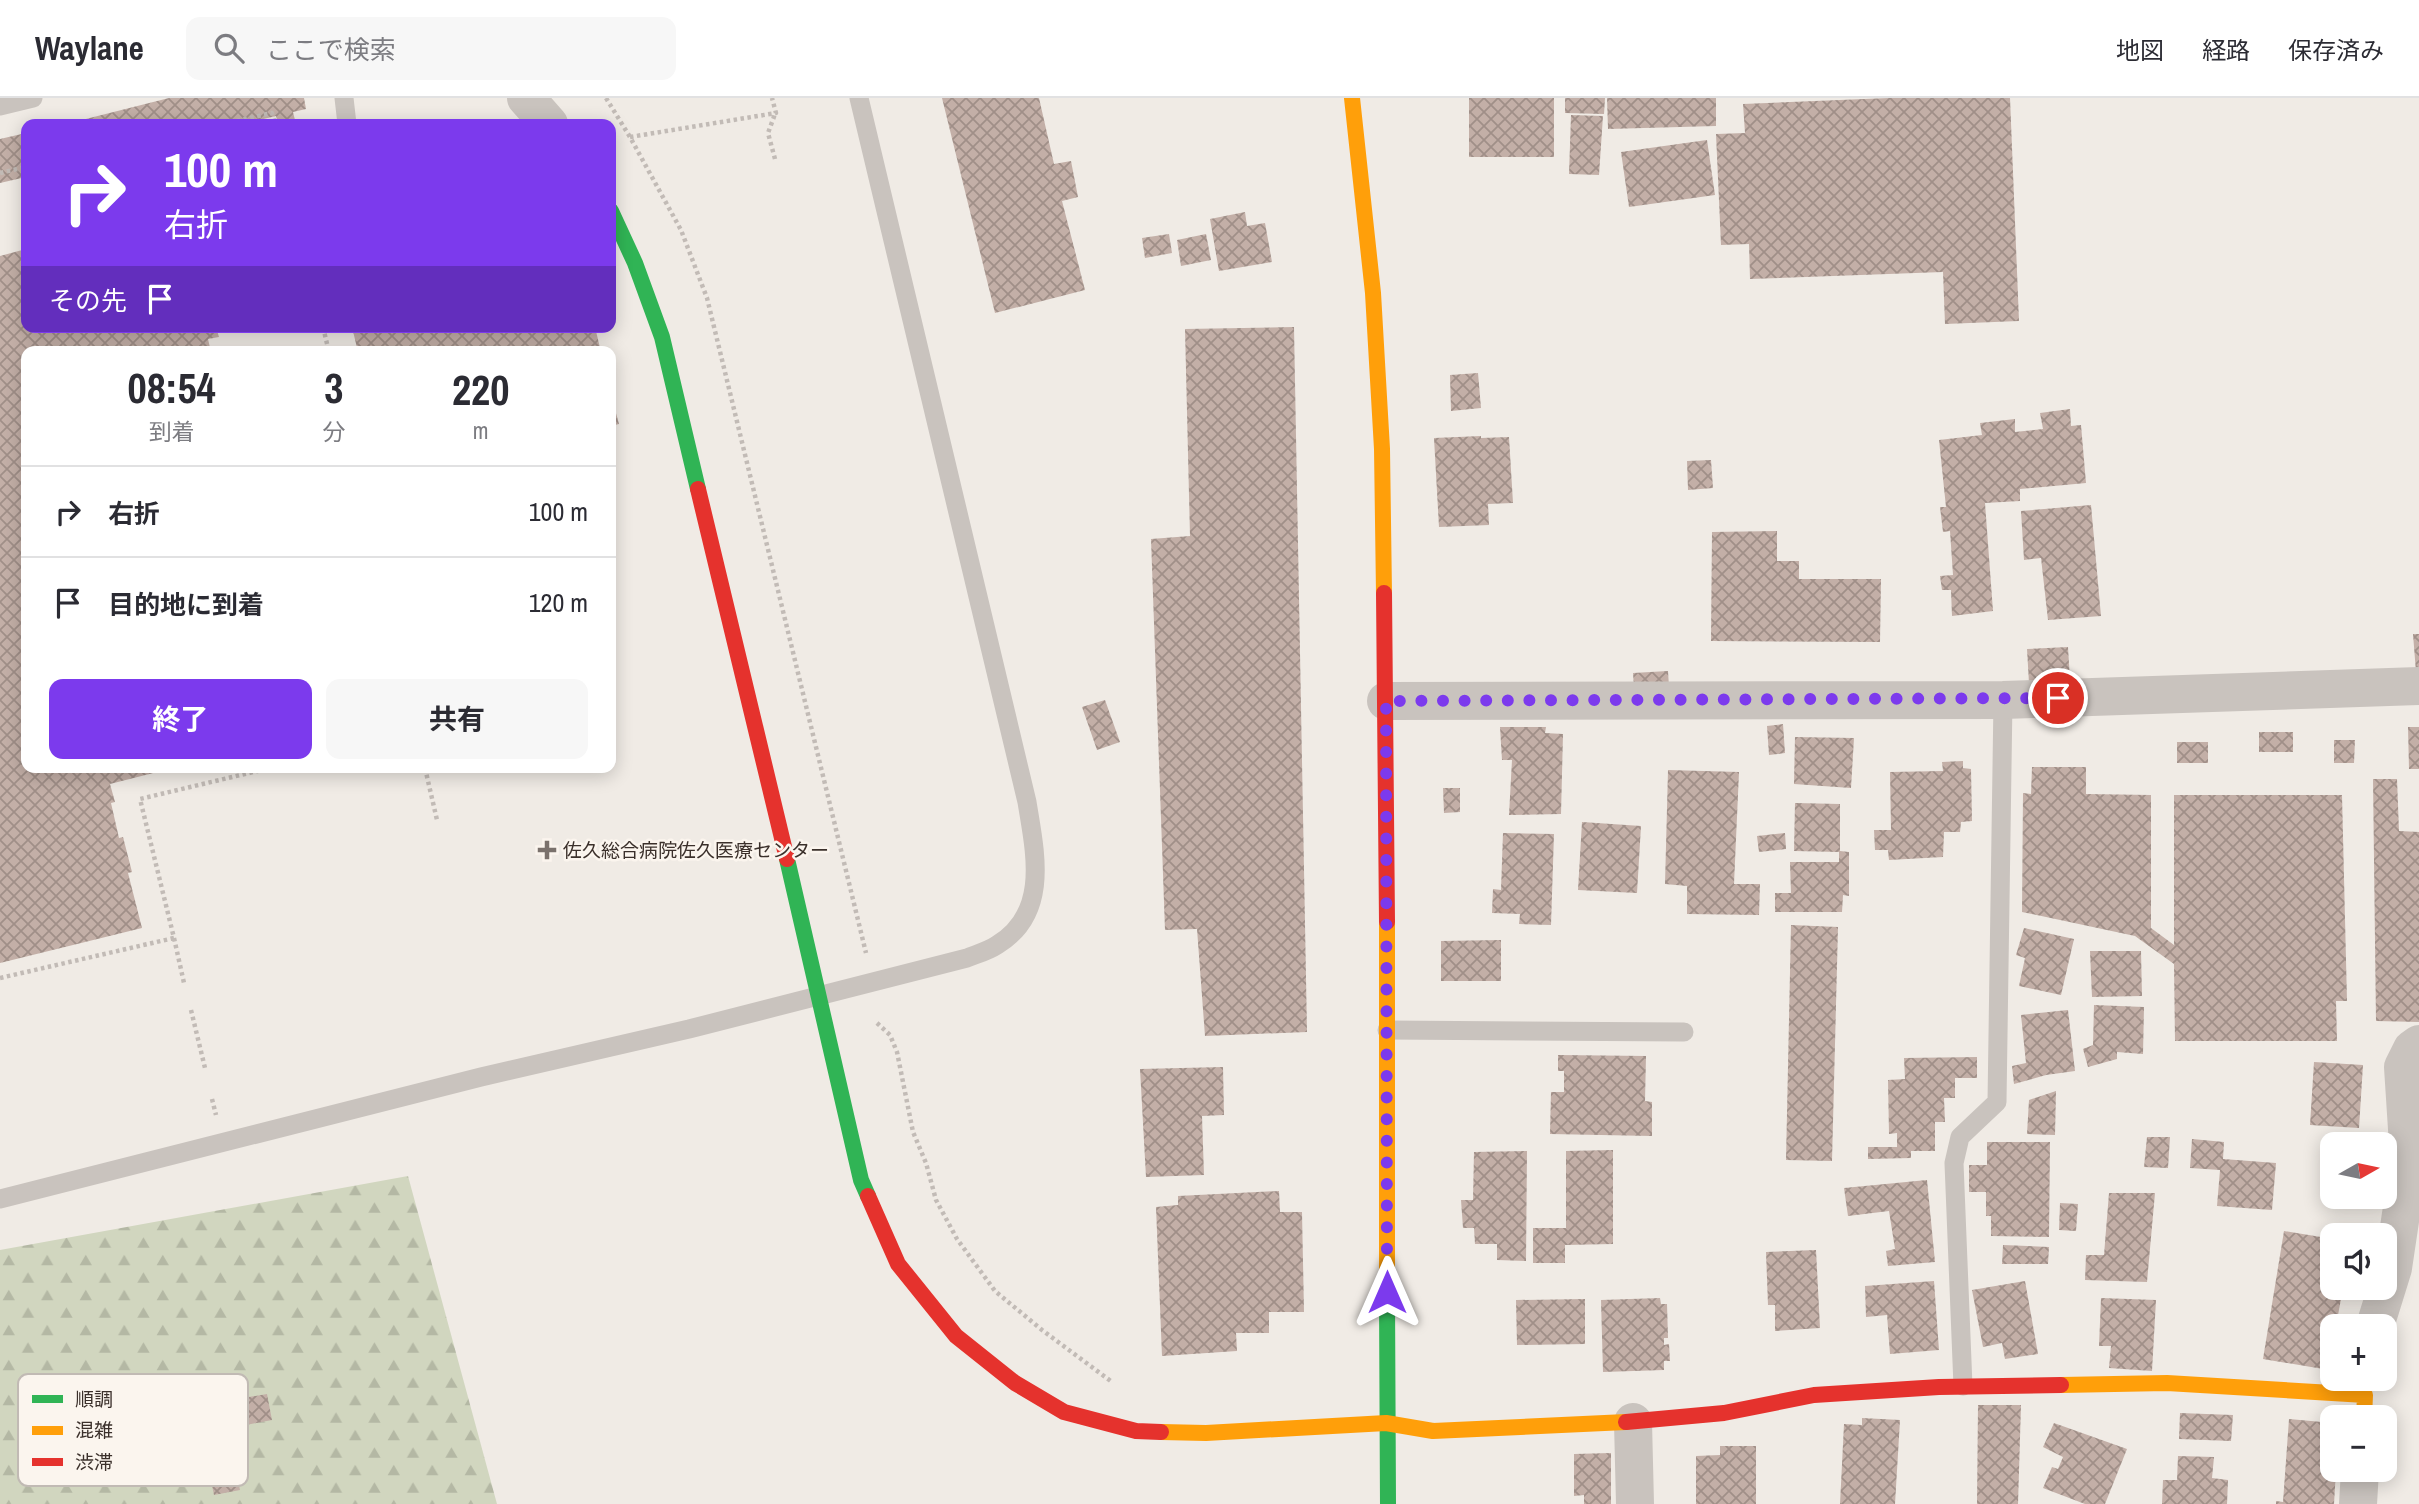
<!DOCTYPE html>
<html lang="ja">
<head>
<meta charset="utf-8">
<style>
  body { margin:0; font-family:"Archivo Narrow","Noto Sans JP",sans-serif; background:#f7f7f7; color:#2b2b33; height:100vh; display:flex; flex-direction:column; font-size:26px; white-space:nowrap }
  * { box-sizing:border-box; margin:0 }
  p { font-size:23px; color:#7c7c81 }
  .icon { flex:none; width:38px; height:38px; fill:none; stroke:currentColor; stroke-width:2; stroke-linecap:round; stroke-linejoin:round }
  .map { position:relative; flex:1; overflow:hidden }
  .side { position:absolute; left:21px; top:248px; width:595px; height:427px; display:flex; flex-direction:column; background:#fff; border-radius:14px; box-shadow:0 4px 18px #0003 }
  .side>* { flex:none }
  .hud { position:absolute; left:21px; top:21px; width:595px; height:214px; border-radius:14px; box-shadow:0 4px 18px #0003; background:#7c3aed; color:#fff; overflow:hidden }
  .needle { width:46px; rotate:81deg }
  .controls { position:absolute; left:2320px; top:1034px; display:grid; gap:14px }
  .controls a { display:grid; place-items:center; width:77px; height:77px; border-radius:14px; background:#fff; box-shadow:0 4px 18px #0003; font-size:35px }
  .pin { position:absolute; display:grid; place-items:center; width:60px; height:60px; color:#fff; margin:-30px; border:4px solid #fff; border-radius:50%; box-shadow:0 2px 7px #0007 }
  .me { position:absolute; width:77px; margin:-38px; rotate:0deg; stroke-linejoin:round; filter:drop-shadow(0 0 5px #0008) }
  .turn { display:flex; align-items:center; gap:24px; height:147px; padding:0 28px; font-size:32px }
  .turn .icon { width:91px; height:91px; stroke-width:2.5 }
  .turn b { display:block; font-size:49px; line-height:60px }
  .then { display:flex; align-items:center; height:66px; padding:0 28px; background:#0003; gap:14px; font-size:26px }
  .eta { display:flex; justify-content:space-evenly; align-items:center; height:119px; text-align:center }
  .eta b { font-size:42px; font-weight:700; line-height:49px }
  .cta { display:flex; gap:14px; margin-top:auto; padding:14px 28px }
  .cta a { flex:1; height:80px; border-radius:14px; background:#7c3aed; color:#fff; font-size:28px; font-weight:700; line-height:80px; text-align:center }
  .cta a+a { background:#f7f7f7; color:#2b2b33 }
  ul { padding:0; list-style:none }
  li { display:flex; align-items:center; gap:21px; height:91px; padding:0 28px; border-top:2px solid #e1e1e2 }
  li div { flex:1 }
  li b { display:block; font-size:26px }
  li em { font-style:normal }
  header { display:flex; align-items:center; gap:42px; box-sizing:border-box; height:98px; padding:0 35px; background:#fff; border-bottom:2px solid #e1e1e2 }
  header strong { font-size:33px }
  nav { display:flex; gap:38px; margin-inline-start:auto; font-size:24px }
  .search { width:490px; height:63px; background:#f7f7f7; display:flex; align-items:center; gap:18px; box-sizing:border-box; padding:0 24px; border-radius:14px; color:#7c7c81; font-size:26px }
  .map>svg:first-child { display:block }
  .forest { fill:url(#forest-firs) }
  .building { fill:url(#building-cross-hatch) }
  .lines { fill:none; stroke-linecap:round; stroke-linejoin:round }
  .path { stroke:#c2bbb6; stroke-width:4.5; stroke-dasharray:3.5 3.5; stroke-linecap:butt }
  .lane { stroke:#c9c3be; stroke-width:19 }
  .street { stroke:#c9c3be; stroke-width:38 }
  .fast { stroke:#30b455; stroke-width:16 }
  .slow { stroke:#ff9f0a; stroke-width:16 }
  .jam { stroke:#e5322d; stroke-width:16 }
  .route { stroke:#7c3aed; stroke-width:12; stroke-dasharray:0 21.6 }
  .poi-dot { fill:#7a716c; stroke:#fbf5ee; stroke-width:2.5 }
  .labels { text-anchor:middle; dominant-baseline:central; stroke-width:5; stroke-linejoin:round; paint-order:stroke }
  .poi-label { font-size:19px; fill:#3b302b; stroke:#fbf5ee; text-anchor:start }
  .key { fill:#fbf5ee; stroke:#c1bab4; stroke-width:2 }
  .key-label { font-size:19px; fill:#3b302b }
</style>
</head>
<body>
<header>
<strong>Waylane</strong>
<div class="search"><svg class="icon" aria-label="search" viewBox="0 0 24 24"><circle cx="10" cy="10" r="6"/><path d="M15 15l6 6"/></svg>ここで検索</div>
<nav><a>地図</a><a>経路</a><a>保存済み</a></nav>
</header>
<div class="map">
<svg width="2419" height="1406" viewBox="0 0 2419 1406">
  <defs>
    <pattern id="forest-firs" width="22" height="20" patternUnits="userSpaceOnUse" patternTransform="scale(1.75)"><rect width="22" height="20" fill="#d1d6bf"/><path d="M5 1l3.5 6h-7zM16 11l3.5 6h-7z" fill="#b4b8a4"/></pattern>
    <pattern id="building-cross-hatch" width="8" height="8" patternUnits="userSpaceOnUse" patternTransform="scale(1.75)"><rect width="8" height="8" fill="#c3afa7"/><path d="M0 0l8 8M0 8l8-8" fill="none" stroke="#a08f88"/></pattern>
  </defs>
  <rect width="100%" height="100%" fill="#f0ebe5"/>
  <path class="forest" d="M408 1078 497 1406H0V1152Z"/>
  <path class="building" d="M169 0H304L306 11 293 14 296 26H278L276 18 242 26H66Z
    M942 0H1039L1054 66 1071 63 1078 99 1062 103 1085 192 995 215Z
    M1469 0H1554V59H1469Z
    M1565 0H1605L1604 16 1565 15Z
    M1607 0H1716V28L1608 31Z
    M1889 0H2010L2019 223 1945 226 1943 174 1750 181 1749 146 1721 147 1716 36 1745 35 1743 6Z
    M1571 17 1603 18 1599 77 1569 76Z
    M26 35V79L0 85V41Z
    M1707 42 1715 97 1629 109 1621 54Z
    M1245 114 1247 128 1265 125 1272 164 1219 173 1210 121Z
    M1169 136 1172 155 1145 160 1142 140Z
    M1206 136 1211 162 1181 168 1177 142Z
    M26 151V229H216L219 239 208 241 211 254H26V670L169 671 110 686 115 704 111 705 119 740 123 739 132 774 128 775 142 830 0 865V158Z
    M352 229H595L601 254H358Z
    M1294 229 1307 934 1205 938 1197 831 1165 832 1151 441 1190 438 1185 231Z
    M1478 275 1481 310 1451 313 1450 277Z
    M611 297 619 326 611 328Z
    M2070 311 2071 328 2081 327 2086 385 2020 391V403L1985 405 1993 513 1952 518 1951 492H1942L1940 478 1953 477 1950 433 1943 434 1940 409H1946L1939 342 1982 337 1980 325 2015 321V334L2043 331 2040 315Z
    M1481 338V340L1509 339 1513 405 1488 406 1489 427 1439 429 1434 340Z
    M1711 362 1713 390 1688 392 1687 363Z
    M2091 407 2101 518 2048 522 2041 460 2024 462 2021 413Z
    M1777 433V463H1799V481H1881L1880 544 1711 543 1712 434Z
    M2413 536H2419V574H2416Z
    M2068 549 2070 582 2029 585 2027 551Z
    M1668 573 1669 589 1634 590 1633 575Z
    M1105 602 1120 644 1097 652 1082 609Z
    M1783 626 1785 655 1769 657 1767 628Z
    M1500 629H1546L1545 635 1563 636 1561 716 1509 717 1512 662H1502Z
    M2408 629H2419V671H2409Z
    M2259 634H2293V654H2259Z
    M1795 639 1854 640 1851 690 1794 686Z
    M2334 642H2355L2354 665H2334Z
    M2177 644H2208V665H2177Z
    M1963 663V670L1971 671 1972 723 1961 724 1960 734H1944L1943 759 1889 762 1888 752H1875L1874 732H1891L1890 674 1943 673 1942 664Z
    M2032 669H2086V696L2151 697V830L2174 847V697H2342L2347 903H2336L2337 943H2175L2174 866 2135 838 2022 814 2023 695 2031 696Z
    M1668 672 1739 674 1734 786H1760L1759 817 1687 816V788L1665 786Z
    M2373 681H2397L2399 733 2419 734V924L2376 923Z
    M1443 690H1460V714L1444 715Z
    M1795 705 1840 706V753L1849 754V798L1843 797 1842 814H1775V795H1791L1790 764H1839V754L1794 753Z
    M1582 724 1641 728 1637 795 1578 792Z
    M1503 735 1554 736 1551 827 1519 826 1520 816 1492 815 1493 791 1501 792Z
    M1785 735 1786 751 1759 754 1757 738Z
    M1791 827 1838 829 1832 1063 1786 1062Z
    M2024 830 2074 841 2061 897 2019 888 2025 860 2016 857Z
    M1501 842V883H1441V843Z
    M2090 853H2141L2142 898 2092 899Z
    M2094 907 2144 909 2143 956 2117 954V961L2088 969 2083 951 2093 947Z
    M2068 912 2075 973 2046 977 2014 986 2012 968 2026 965 2021 917Z
    M1558 957 1646 958 1645 1003 1652 1004V1038L1550 1036 1551 994H1564V973H1558Z
    M1977 959V980H1955V1000H1944L1945 1024H1935V1053H1911V1060L1868 1061V1049H1897V1035L1889 1036 1888 982 1905 981 1904 960Z
    M2314 964 2363 967 2359 1030 2310 1027Z
    M1223 969 1224 1017 1202 1018 1204 1077 1146 1079 1140 971Z
    M2056 993 2055 1037 2027 1036 2029 1002Z
    M2147 1039H2170L2168 1070 2144 1069Z
    M2192 1041 2224 1044 2223 1061 2276 1065 2272 1112 2217 1108 2220 1072 2190 1070Z
    M1987 1044H2050L2049 1139 1991 1138V1118H1986V1094H1969V1067H1987Z
    M1613 1052V1146L1565 1147V1165H1533V1130H1566V1053Z
    M1527 1053 1526 1163 1497 1162V1146H1475L1474 1130H1463L1461 1102H1473L1474 1054Z
    M1927 1082 1935 1164 1888 1168 1886 1153 1895 1151 1889 1113 1848 1118 1844 1090Z
    M1279 1093 1280 1114H1302L1304 1214H1269V1235H1236L1237 1253 1162 1258 1156 1109 1178 1107V1098Z
    M2109 1095H2155L2147 1184 2085 1182 2086 1157H2104Z
    M2060 1105 2078 1106 2076 1133 2059 1132Z
    M2284 1133 2333 1141V1190H2343L2336 1228H2333V1251L2329 1272 2263 1261Z
    M2003 1147 2049 1149 2048 1166H2002Z
    M1816 1152 1820 1230 1775 1233V1207H1768L1766 1154Z
    M1934 1183 1939 1252 1890 1256 1887 1217 1866 1219 1865 1188Z
    M2025 1183 2038 1256 2005 1261 2002 1245 1983 1249 1972 1192Z
    M1660 1200 1661 1206H1667L1668 1240H1664V1247L1669 1246 1670 1263H1664V1272L1603 1274 1601 1202Z
    M2101 1200 2156 1202 2152 1273 2109 1270 2111 1248H2099Z
    M1585 1201V1246L1517 1247 1516 1202Z
    M267 1296 272 1322 241 1328 237 1301Z
    M1978 1307H2021L2018 1406H1977Z
    M2180 1315 2233 1317 2231 1343 2179 1341Z
    M1862 1320 1900 1322 1895 1406H1840L1844 1326 1862 1327Z
    M2289 1321 2333 1325V1372H2336L2334 1406H2276V1403L2283 1404Z
    M2054 1325 2127 1351 2105 1406H2085L2043 1390 2052 1369 2058 1371 2063 1359 2043 1349Z
    M1720 1348H1756V1406H1696V1358L1720 1357Z
    M1611 1355V1406H1584V1397L1574 1398V1356Z
    M2178 1358 2214 1359 2212 1380 2228 1382 2227 1406H2162L2163 1382H2177Z
    M234 1363 240 1392 214 1397 208 1369Z"/>
  <g class="lines">
    <path class="path" d="M606 0 630 39 681 132 707 200 866 855
      M223 26 272 15 275 26
      M630 39 776 15 772 0
      M775 61 768 35 775 16
      M0 75 26 69
      M323 229 329 254
      M425 670 437 722
      M174 840 184 885
      M0 880 174 840 140 701 270 670
      M191 912 205 970
      M877 925 890 937 897 954 913 1034 926 1065 936 1102 957 1141 995 1193 1042 1232 1112 1284
      M212 1001 216 1017"/>
    <path class="lane" d="M344 0 347 26
      M0 8 33 0
      M1387 932 1684 934
      M0 1101 481 979 689 931 967 860C977 856 988 853 997 847 1050 815 1035 754 1027 704L859 0
      M1963 1288 1954 1065 1960 1039 1997 1004 2003 602"/>
    <path class="street" d="M526 0 549 26
      M1386 603 2003 602 2419 588
      M2375 1228 2393 1170 2409 1062 2403 969 2412 951 2419 946
      M1633 1324 1635 1406
      M2358 1406 2360 1372"/>
    <path class="fast" d="M611 113 635 165 662 239 698 391
      M787 761 861 1082 868 1098
      M1387 1198 1388 1406"/>
    <path class="slow" d="M1352 0 1373 195 1382 351 1384 495
      M1387 824V1198
      M2061 1287 2167 1285 2365 1297 2364 1320
      M1161 1334 1206 1335 1386 1325 1433 1333 1626 1324"/>
    <path class="jam" d="M698 391 787 761
      M1384 495 1387 824
      M868 1098 898 1166 956 1238 1015 1285 1064 1314 1136 1333 1161 1334
      M1626 1324 1724 1315 1814 1297 1939 1289 2061 1287"/>
  </g>
  <g class="lines">
    <path class="route" d="M1387 1194 1386 603 2058 600"/>
  </g>
  <path class="poi-dot" d="M543.5 741.5h7v7h7v7h-7v7h-7v-7h-7v-7h7z"/>
  <g class="labels">
    <g class="poi-label">
      <text x="563" y="752">佐久総合病院佐久医療センター</text>
    </g>
  </g>
  <rect x="18" y="1276" width="230" height="112" rx="10" class="key"/>
  <rect x="32" y="1297" width="31" height="8" fill="#30b455"/>
  <rect x="32" y="1328" width="31" height="9" fill="#ff9f0a"/>
  <rect x="32" y="1360" width="31" height="8" fill="#e5322d"/>
  <g class="key-label">
    <text x="75" y="1308">順調</text>
    <text x="75" y="1339">混雑</text>
    <text x="75" y="1371">渋滞</text>
  </g>
</svg>
<div class="controls">
<a><svg class="needle" viewBox="-14 -14 28 28"><path d="M0-13l5 13h-10z" fill="#e53935"/><path d="M0 13l5-13h-10z" fill="#7c7c81"/></svg></a>
<a><svg class="icon" aria-label="sound" viewBox="0 0 24 24"><path d="M4 9h4l5-4v14l-5-4H4zM17 9q2 3 0 6"/></svg></a>
<a>+</a>
<a>−</a>
</div>
<div class="pin" style="left:2058px;top:600px;background:#d93025"><svg class="icon" aria-label="arrive" viewBox="0 0 24 24"><path d="M6 21V4h12l-3 4 3 4H6"/></svg></div>
<svg class="me" style="left:1387px;top:1194px" viewBox="-20 -20 40 40"><path d="M0-17L14 15 0 8-14 15z" fill="#7c3aed" stroke="#fff" stroke-width="4"/></svg>
<div class="hud">
<div class="turn"><svg class="icon" aria-label="right" viewBox="0 0 24 24"><path d="M7 20v-9h11M14 6l5 5-5 5"/></svg><div><b>100 m</b>右折</div></div>
<div class="then">その先<svg class="icon" aria-label="arrive" viewBox="0 0 24 24"><path d="M6 21V4h12l-3 4 3 4H6"/></svg></div>
</div>
<section class="side">
<div class="eta">
<div><b>08:54</b><p>到着</p></div>
<div><b>3</b><p>分</p></div>
<div><b>220</b><p>m</p></div>
</div>
<ul>
<li><svg class="icon" aria-label="right" viewBox="0 0 24 24"><path d="M7 20v-9h11M14 6l5 5-5 5"/></svg><div><b>右折</b></div><em>100 m</em></li>
<li><svg class="icon" aria-label="arrive" viewBox="0 0 24 24"><path d="M6 21V4h12l-3 4 3 4H6"/></svg><div><b>目的地に到着</b></div><em>120 m</em></li>
</ul>
<div class="cta"><a>終了</a><a>共有</a></div>
</section>
</div>
</body>
</html>
